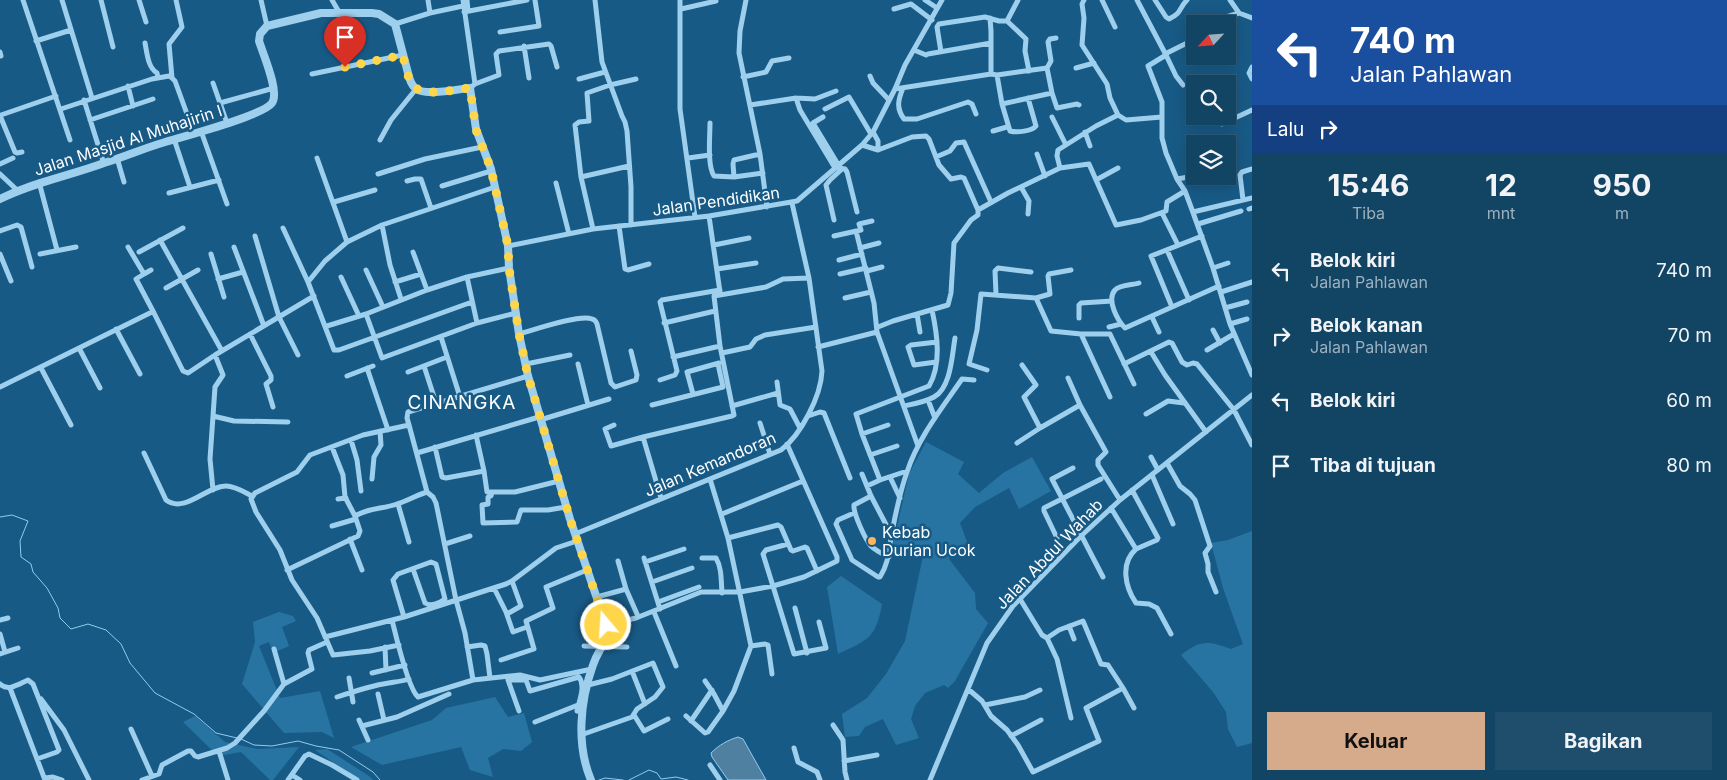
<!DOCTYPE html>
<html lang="id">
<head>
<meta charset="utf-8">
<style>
  body { margin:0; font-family:Inter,sans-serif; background:#1f4e6d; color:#f1f3f6; height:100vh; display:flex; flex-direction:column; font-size:19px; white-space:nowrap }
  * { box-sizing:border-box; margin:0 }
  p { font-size:16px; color:#9cb0bf }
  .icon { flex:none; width:28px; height:28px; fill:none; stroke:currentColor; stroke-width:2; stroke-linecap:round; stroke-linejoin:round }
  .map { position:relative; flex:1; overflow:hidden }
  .panel { display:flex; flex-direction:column; background:#124464; width:475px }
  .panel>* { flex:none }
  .top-card { background:#1a4fa0; color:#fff; overflow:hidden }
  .needle { width:32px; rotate:244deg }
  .controls { position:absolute; left:1186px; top:15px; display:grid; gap:10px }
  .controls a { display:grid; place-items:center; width:50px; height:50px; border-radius:0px; background:#124464; box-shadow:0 2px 12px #0003,0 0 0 1px #315c78; font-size:25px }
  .pin { position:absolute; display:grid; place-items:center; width:42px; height:42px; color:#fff; margin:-51px -21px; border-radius:50% 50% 50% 0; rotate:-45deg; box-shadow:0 0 5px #0007 }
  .pin .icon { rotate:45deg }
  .me { position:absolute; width:55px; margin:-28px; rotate:342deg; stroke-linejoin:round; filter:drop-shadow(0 0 4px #0008) }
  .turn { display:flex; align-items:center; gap:18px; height:105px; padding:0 15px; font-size:22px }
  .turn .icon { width:65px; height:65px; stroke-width:2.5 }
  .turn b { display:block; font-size:35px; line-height:42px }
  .then { display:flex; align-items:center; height:48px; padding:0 15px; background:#0003; gap:10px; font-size:19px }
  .eta { display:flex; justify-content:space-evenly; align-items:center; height:85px; text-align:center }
  .eta b { font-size:30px; font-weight:700; line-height:35px }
  .primary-button { display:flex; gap:10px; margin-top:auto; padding:10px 15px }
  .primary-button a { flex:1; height:58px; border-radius:0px; background:#d6ab8b; color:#111; font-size:20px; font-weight:700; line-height:58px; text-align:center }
  .primary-button a+a { background:#1f4e6d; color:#f1f3f6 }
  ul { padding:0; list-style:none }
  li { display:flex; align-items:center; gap:15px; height:65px; padding:0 15px }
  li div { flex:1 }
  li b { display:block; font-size:19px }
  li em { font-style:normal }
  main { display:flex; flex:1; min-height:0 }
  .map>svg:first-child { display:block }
  .green { fill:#2774a3 }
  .water { fill:#50809f; stroke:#90ccf0 }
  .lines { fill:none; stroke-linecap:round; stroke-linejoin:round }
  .stream { stroke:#90ccf0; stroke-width:1 }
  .minor { stroke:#9ecfed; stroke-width:5 }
  .tertiary { stroke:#9ecfed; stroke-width:8 }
  .route { stroke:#ffd54a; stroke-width:9; stroke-dasharray:0 16.2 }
  .poi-dot { fill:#ffb35a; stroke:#185a86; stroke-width:2 }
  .labels { text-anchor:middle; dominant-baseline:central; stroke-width:5; stroke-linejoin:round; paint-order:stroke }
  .street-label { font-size:16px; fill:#fff; stroke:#185a86 }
  .poi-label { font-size:16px; fill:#fff; stroke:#185a86; text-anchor:start }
  .quarter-label { font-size:19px; letter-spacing:1px; fill:#fff; stroke:#185a86 }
</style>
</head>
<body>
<main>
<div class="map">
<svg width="1252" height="780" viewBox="0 0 1252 780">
  <rect width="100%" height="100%" fill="#185a86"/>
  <path class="green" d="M926 442 964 462 958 474 979 493 1003 473 1032 457 1051 491 1019 509 1009 488 975 507 960 523 967 542 949 559 975 593 976 609 988 623 955 681 948 688 944 685 925 693 915 706 911 719 919 738 896 745 883 719 865 727 859 736 845 737 842 714 867 698 886 674 905 641 923 556 893 544 909 474Z
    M1252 531V743L1237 747 1228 729 1226 712 1213 692 1181 655C1201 639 1209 641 1231 649L1243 644 1223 588 1211 543 1228 540Z
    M841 576 882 604C876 639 867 640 838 654L827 587Z
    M279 612 293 616 296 621 282 627 289 646 273 653 269 642 259 646 280 698 320 691 334 738 322 732 284 733 242 684 255 642 253 622Z
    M495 697 508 717 524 713 532 742 521 751 503 749 488 758 493 777 470 770 461 747 382 765 351 747 432 720 446 708Z
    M195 716 225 742 257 749 299 747 273 780H270L241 752 218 756 183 722Z
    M327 749 369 776 373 780H359L315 750Z"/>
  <path class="water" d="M738 737 743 739 766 780H728L712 757 711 753C719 745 728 740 738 737Z"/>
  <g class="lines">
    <path class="stream" d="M0 517 12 515 28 521 20 541 21 557 31 564 33 572 47 588 58 608 60 618 71 629 88 624 106 630 121 644 130 663 155 693 194 714 216 733 237 738
      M241 739 254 745 272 746 298 741 316 746 339 750 373 772 380 780
      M599 780 605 778 623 780
      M629 780 649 770 657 773 661 779 676 777 688 780"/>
    <path class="minor" d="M23 0 70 140
      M62 0 92 98
      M101 0 113 47
      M139 0 146 22
      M176 0 182 27 169 44 172 78 175 81 187 114 192 133
      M261 0 267 26
      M332 0 339 12
      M428 0 430 13
      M463 0 475 84
      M467 0 468 11
      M595 0 602 62 622 116 625 122 627 131 631 187V225
      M680 0V109L695 217
      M746 0 740 31 739 53 760 154 767 207
      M925 0 937 8
      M1084 0 1082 4 1084 18 1082 45 1107 84 1110 98 1118 115
      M1102 0 1115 27
      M1137 0 1166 55 1148 66 1162 102V138L1166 153 1177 179 1185 191 1191 207 1213 268 1230 324 1252 375
      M1155 0 1166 17 1169 19C1183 12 1178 9 1187 0
      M1230 0 1239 13 1252 18
      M681 9 716 1
      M894 9 911 4 932 20
      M464 12 527 0
      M990 18 991 31V74
      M1007 21 1026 39 1025 51 1029 71
      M395 24 430 13 463 6
      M1211 24 1213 21 1239 13
      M500 32 539 26 535 0
      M36 41 71 30
      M145 43C147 53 148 68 157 73L158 78
      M524 46 529 78
      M914 50 926 55
      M0 52 1 56
      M941 52 937 27 939 24 985 17 999 21H1007L1018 0
      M928 54 991 43
      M1165 54 1195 39
      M1166 55 1176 76 1183 85
      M1224 56 1227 62
      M1252 67 1249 73 1252 79
      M1076 68 1094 63
      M312 74 403 55
      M997 75 1047 68
      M870 76 873 83 889 100
      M743 77 766 72 772 61 789 58
      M579 79 605 72
      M213 83 227 123
      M128 86 133 106
      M470 88 475 84 499 75 496 54 499 51 549 44 551 46 557 67
      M903 88C898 100 896 108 904 119H917L968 102 972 104 976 114
      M895 89 991 74 997 75 1002 104 1052 93 1047 68 1051 61 1048 42 1050 39 1056 38
      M1052 93 1057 108 1077 104 1079 105
      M796 98 815 99 836 91
      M84 100 104 164
      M220 103 274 88
      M1002 104 1010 131C1017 133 1032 131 1036 126L1028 98
      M750 105 796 98 800 110 835 168
      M61 109 152 79 169 76 172 78
      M825 109 849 97 871 134
      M1217 116 1222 124 1252 110
      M823 117 813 123 839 166
      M1052 117 1066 145
      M90 120 153 99
      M710 123C710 137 707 165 714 176L734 177 763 173
      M201 131 227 204
      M993 131 1007 127
      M873 132 878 141V150
      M1085 132 1090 146
      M174 139 190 187
      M380 140 391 120 416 89
      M862 145 878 150 912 137 926 136 929 139 939 165 951 179 961 177 964 178 978 210
      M22 152 17 153 15 152 1 118V115L56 96
      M1037 154 1045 176
      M936 157 950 151 956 143 964 142 991 202
      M117 158 124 182
      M317 158 347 242
      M688 158 710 155
      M0 164 13 158
      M839 168 845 169 847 172 857 212
      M1060 168 1057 156 1058 150 1096 126 1118 115 1126 120 1162 117
      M0 174 17 190
      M378 174 425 159 482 147
      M581 177 629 166
      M734 177 733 164 734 160 760 154
      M1177 179 1194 176 1193 166 1195 165
      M1096 180 1118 168
      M407 181 415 179H421L431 208
      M39 182 57 250
      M556 183 569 234
      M442 186 491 171
      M1021 187 1029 201 1028 214
      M169 193 219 180
      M1243 200 1240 175 1242 172 1252 169
      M334 202 375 190
      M1249 209 1252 208
      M1193 212 1252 198
      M1162 213 1178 245
      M709 216 720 292
      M834 220 826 185 830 180 842 169
      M1198 224 1241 211
      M382 225 390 265 401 299
      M619 226 625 269 628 270 649 264
      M283 228 308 282 334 350H339L472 302
      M593 229 581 177 575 125 579 122 589 121 587 93 610 85 636 79
      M0 231 17 225 21 227 32 267
      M856 231 874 303 877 332 918 446
      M255 236 279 317 298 355
      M834 236 861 230 859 224 872 221
      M160 240 222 351
      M714 245 749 238
      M508 246 593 229 709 216 797 201 862 145 873 132 895 89 905 65 942 0
      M128 247 144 274 136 279 154 313
      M234 247 264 326
      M860 248 879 243
      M1167 250 1189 300
      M139 252 183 228
      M413 252 427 290
      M0 254 11 281
      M40 254 76 247
      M211 254 224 297
      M839 260 862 254
      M1213 268 1228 263
      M717 269 756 263
      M366 270 383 307
      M867 271 882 267
      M144 274 151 270
      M840 274 866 268
      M341 277 359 316
      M467 277 477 323
      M218 279 243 272
      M308 282 325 261 347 242 382 225 495 187
      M395 282 421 274
      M1139 283C1133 285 1119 285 1115 290 1106 300 1118 321 1125 328L1219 286
      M166 288 198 270
      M1221 292 1252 282
      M996 294 995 271 998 268 1031 272
      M845 298 871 292
      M1036 298 1050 294 1048 276 1049 274 1071 270
      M1172 307 1151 256 1202 236
      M1225 308 1247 302
      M366 314 382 358 477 323 516 313
      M917 314 920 332
      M1152 317 1159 332
      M1079 318V305L1081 303 1112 301
      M664 323 715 311
      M1230 324 1247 319
      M327 326 366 314 427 290 467 277 509 268
      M878 327 893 321 948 305 951 293 954 243 971 220 978 215V210L1008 193 1060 168 1089 164 1116 225 1141 220 1166 211 1167 202 1185 191
      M1109 327 1121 324
      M116 329 140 374
      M1213 330 1220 343
      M250 334 271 376V380L266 384 273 407
      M519 334C534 330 579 314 592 319 596 320 596 322 597 324L611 383 615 387 636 380 637 375 631 351
      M1081 334H1110L1134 384
      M441 337 460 397
      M818 347 877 332
      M79 348 100 388
      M1207 350 1234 334
      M1151 352 1165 375 1206 432
      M722 353 750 347 756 339 765 335 816 327
      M215 355 223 375 215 387 213 416 234 421 288 422
      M673 357 720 346
      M936 362 914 365 908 347 911 345 937 342
      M526 364 570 355
      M578 364 588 405
      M1124 364 1169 342 1172 343 1182 362 1187 365 1193 363 1197 364 1234 410 1252 445
      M1022 365 1036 385 1024 397 1040 428 1080 405
      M424 366 436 403
      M41 368 71 425
      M367 368 388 430
      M987 370 969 364 977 330 981 294 1036 298 1051 331 1081 334 1110 397
      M408 372 447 357
      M347 376 373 366
      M1068 378 1080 405 1106 452 1098 460V465L1120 500
      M660 380 675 375 677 371 660 302 662 300 720 290
      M777 382 780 405 790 409 800 428
      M0 387 152 312 154 313 183 371 188 373 215 355 314 296
      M693 394 687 372 719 363
      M928 400 935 418
      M652 405 723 387 718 364
      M732 406 778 393
      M904 406C914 404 925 402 934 397 951 388 952 355 955 338
      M1146 414 1168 401 1184 403
      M808 416 820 412 824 413 850 478
      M540 420 609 399
      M760 423 770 454
      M614 425 605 429 611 446 643 437
      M862 434 888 425
      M476 435 484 471
      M351 440 357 460 361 491
      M1017 443 1040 428
      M332 447 343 475 345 497 355 516
      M435 447 442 477 446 478 484 471 487 492H515L559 481
      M144 453 166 500C185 514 206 486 226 486 235 486 244 492 252 496
      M417 453 539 417
      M870 455 897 446
      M1151 457 1158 470
      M1167 463 1180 486 1190 494 1195 500 1210 546 1205 553 1208 564V572L1216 592
      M1073 468 1052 479 1103 577
      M862 474 871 496 891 534
      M1152 475 1173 524
      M890 477 900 498
      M372 479 374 457 381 445 380 431
      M880 480 862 434 856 414 929 386C942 364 937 333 932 310
      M867 486 880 480 907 471
      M213 490 210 459 213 416
      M1132 490 1158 538 1157 540 1136 549
      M427 492 433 497 436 503 456 600 465 633 473 680
      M492 492 491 496 488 497V504L482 505 483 523 517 522 521 510H548L566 507
      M871 496 854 505C853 513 865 539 871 546 876 551 883 554 889 557
      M661 498 643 437 732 416 734 415 720 346 714 296 766 287 783 279 809 278
      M338 499 346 498
      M398 504 409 542
      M1111 508 1136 549C1120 563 1125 587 1136 603L1149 604 1157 608 1171 634
      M854 513 838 520 836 524 852 560 878 577H880C889 563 889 548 892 532 896 512 900 491 907 472 918 438 942 408 962 379L974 380
      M722 514 803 481
      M332 526 356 519
      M575 534 781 450C801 435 821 396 822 371L809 278 792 203
      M728 538 778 525 781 527 791 550 793 551 805 547 807 548 817 571
      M1057 538 1044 511V508L1101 479
      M350 539 362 570
      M445 544 470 536
      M788 544 766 550 763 554 794 654 826 648 819 622
      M644 558 660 609
      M702 558H716C722 568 721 581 722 593
      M618 561 626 589 637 614
      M645 562 684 549
      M287 570 358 536 360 531 355 516C368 508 383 509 397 504 407 501 417 495 427 492L409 425 407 418 408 412 528 376
      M652 582 692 568
      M494 588 506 612 513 632 527 627
      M597 597 626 589
      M1020 599 1042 635 1047 638 1057 659 1071 718
      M658 602 699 587
      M795 608 807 653
      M654 612 676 666
      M507 614 521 606 512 581
      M404 617 393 580 398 574 431 562 436 564 445 599C440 603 431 607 425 603L413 569
      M0 620 8 618
      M392 620C396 636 408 689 418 697L473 680 520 675 540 680 592 669
      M606 625 636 618 701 592H740L773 586 804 577 837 561V557L787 444
      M1069 626 1074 639
      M0 634 5 652
      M325 637 404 617 506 584 512 581 556 548 577 541
      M399 645 370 651 333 655 317 618 292 580 280 550 256 512 251 499 255 493 297 472 310 455 363 435 409 425
      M584 646 627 647
      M751 646 765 644 768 645 772 674
      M385 647 386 670
      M467 647 481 645 485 646 487 654 490 678
      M274 649 284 684
      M0 654 18 648
      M501 660 534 649 526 621 553 608 546 587 587 570
      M632 671 645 704
      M372 673 405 665
      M349 678 353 702
      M705 681 714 694 723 711
      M0 684C8 692 19 684 28 680L33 684 59 750 57 752 37 759
      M10 688 45 780
      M1123 688 1134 708
      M968 689 982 701 991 716 1007 730 1018 745 1033 772 1099 741 1086 708 1123 688 1108 665 1101 664 1083 621 1059 630 1047 638
      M378 694 384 720
      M337 697C352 692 367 687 383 684 392 682 400 682 409 679
      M41 699 64 730 89 780
      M985 705 1025 697 1040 690
      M519 711 508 680H526L530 691 579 677C586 686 579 701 577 711L582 712
      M634 715 644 731 668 719
      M686 716 705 733 708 732 723 711 734 691 751 646 728 538 710 479
      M359 720 368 740
      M691 721 712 690
      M535 722 578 705
      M833 725 843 740 845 772 847 780
      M362 726 397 717 449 694
      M131 729 152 776
      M581 735 632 717 637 709 655 697 663 687 653 663 612 679 588 685
      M1011 736 1041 720
      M794 748 798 762 817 772 820 780
      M219 751 228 780
      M844 761 877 755
      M710 765 720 780
      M292 775 300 780
      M45 778 53 777 62 780
      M142 780 159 774 162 765 188 751H191L195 756 198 757 227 748 235 743 264 711 284 684 312 669 308 653 309 650 327 642
      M288 780 305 756 309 754 332 765 357 780
      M930 780 987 643 1013 606 1081 536 1120 500 1252 395"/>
    <path class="tertiary" d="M0 199C34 182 69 176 104 163 124 157 142 149 162 143 181 137 263 116 272 103 280 92 263 54 259 41L260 34 267 26 321 13H372L379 14 395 24 408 73C409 78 411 84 415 88 424 97 458 89 470 88L476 129 491 169 508 246 509 268 519 334 528 376 570 519 606 625C607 646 599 647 593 665 580 701 576 745 591 780"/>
  </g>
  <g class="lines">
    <path class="route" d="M345 67 403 55C405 65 407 77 413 85 421 98 456 89 470 88L476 130 491 169 508 246 509 268 519 334 528 376 570 519 606 625"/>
  </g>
  <circle class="poi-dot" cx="872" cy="541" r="5"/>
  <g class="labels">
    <g class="street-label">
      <text transform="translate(128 140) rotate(-18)">Jalan Masjid Al Muhajirin I</text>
      <text transform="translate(716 201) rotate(-8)">Jalan Pendidikan</text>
      <text transform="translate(710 464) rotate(-23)">Jalan Kemandoran</text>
      <text transform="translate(1049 554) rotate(-46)">Jalan Abdul Wahab</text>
    </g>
    <g class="poi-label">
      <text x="882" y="532">Kebab<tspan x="882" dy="18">Durian Ucok</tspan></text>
    </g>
    <g class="quarter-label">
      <text x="462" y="402">CINANGKA</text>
    </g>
  </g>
</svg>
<div class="controls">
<a><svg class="needle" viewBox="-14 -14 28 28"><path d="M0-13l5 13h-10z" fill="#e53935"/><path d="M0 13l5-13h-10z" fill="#9cb0bf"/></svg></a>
<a><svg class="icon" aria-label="search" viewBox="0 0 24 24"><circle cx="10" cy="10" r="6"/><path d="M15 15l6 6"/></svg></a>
<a><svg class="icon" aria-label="layers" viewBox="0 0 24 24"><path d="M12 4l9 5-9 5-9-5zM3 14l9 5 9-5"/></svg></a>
</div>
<div class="pin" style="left:345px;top:67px;background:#d93025"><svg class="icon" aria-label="arrive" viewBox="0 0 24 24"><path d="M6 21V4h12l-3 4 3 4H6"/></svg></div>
<svg class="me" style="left:606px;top:625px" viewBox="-20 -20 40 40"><circle r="17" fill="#ffd54a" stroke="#fff" stroke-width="3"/><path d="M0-11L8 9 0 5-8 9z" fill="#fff"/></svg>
</div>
<section class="panel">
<div class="top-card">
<div class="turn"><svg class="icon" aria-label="left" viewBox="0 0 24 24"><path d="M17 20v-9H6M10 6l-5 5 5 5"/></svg><div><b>740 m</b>Jalan Pahlawan</div></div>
<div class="then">Lalu<svg class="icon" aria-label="right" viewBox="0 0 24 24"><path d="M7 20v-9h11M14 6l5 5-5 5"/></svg></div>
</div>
<div class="eta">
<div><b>15:46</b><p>Tiba</p></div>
<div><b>12</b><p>mnt</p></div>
<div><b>950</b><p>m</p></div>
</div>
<ul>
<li><svg class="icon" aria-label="left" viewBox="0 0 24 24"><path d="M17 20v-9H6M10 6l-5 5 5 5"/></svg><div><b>Belok kiri</b><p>Jalan Pahlawan</p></div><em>740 m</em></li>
<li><svg class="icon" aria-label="right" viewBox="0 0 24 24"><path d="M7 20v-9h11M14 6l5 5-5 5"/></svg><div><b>Belok kanan</b><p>Jalan Pahlawan</p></div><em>70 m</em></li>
<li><svg class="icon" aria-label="left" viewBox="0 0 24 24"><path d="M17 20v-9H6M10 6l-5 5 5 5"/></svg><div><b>Belok kiri</b></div><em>60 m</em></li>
<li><svg class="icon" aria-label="arrive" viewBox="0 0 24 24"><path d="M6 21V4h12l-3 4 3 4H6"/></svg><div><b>Tiba di tujuan</b></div><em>80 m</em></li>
</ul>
<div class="primary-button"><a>Keluar</a><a>Bagikan</a></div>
</section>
</main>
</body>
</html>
